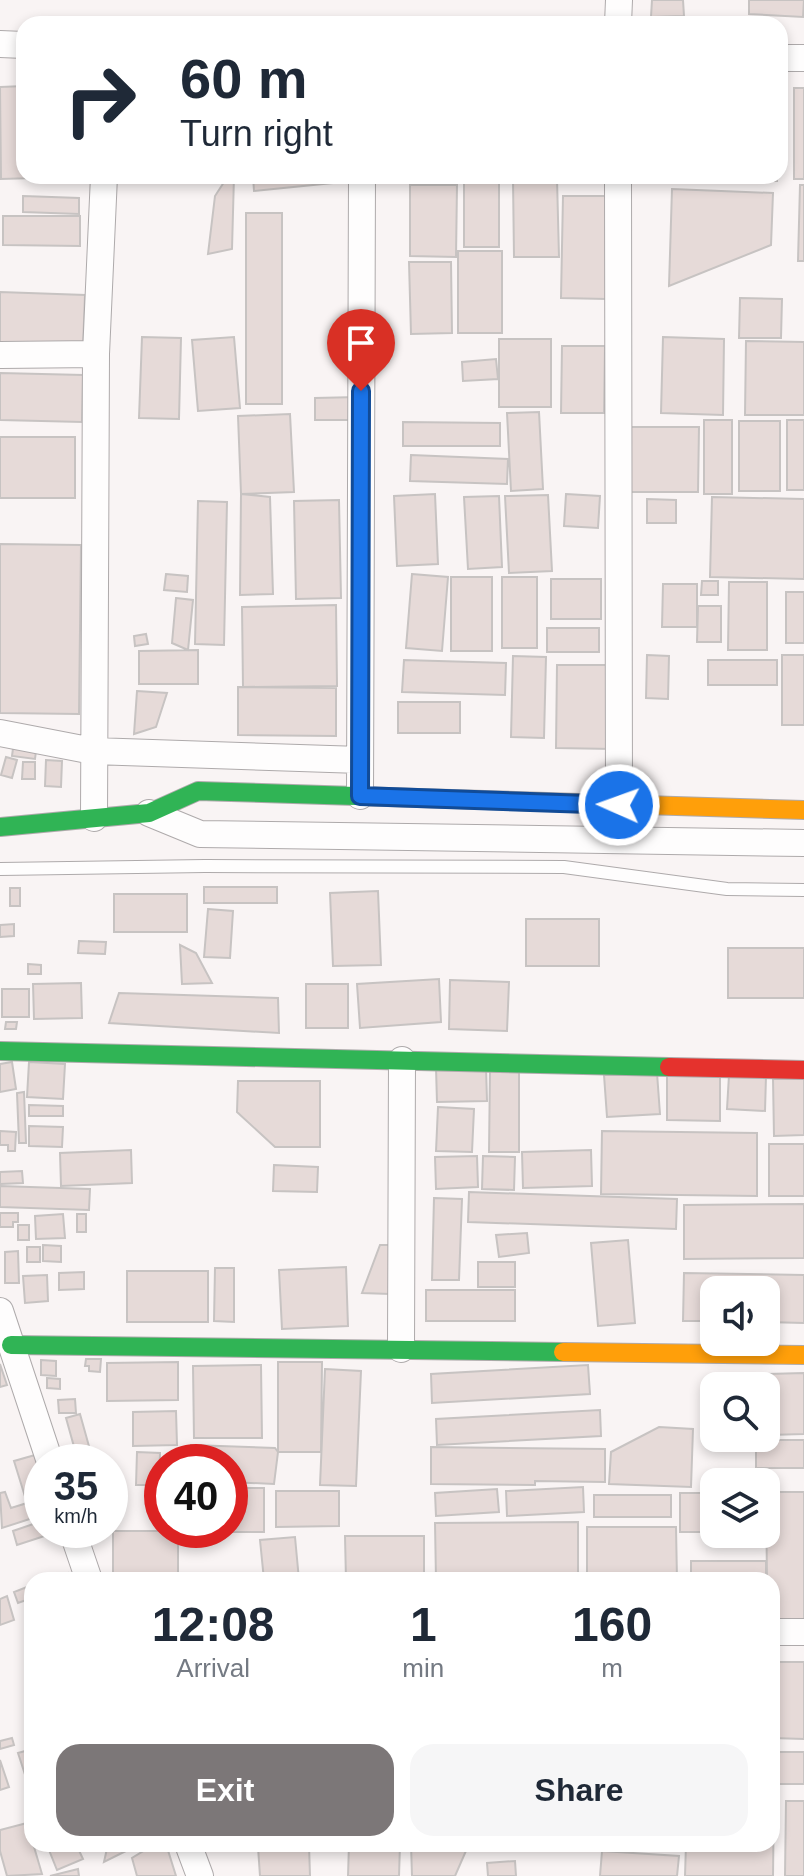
<!DOCTYPE html>
<html lang="en">
<head>
<meta charset="utf-8">
<style>
  body { margin:0; font-family:Helvetica,sans-serif; background:#f6f6f7; color:#1f2937; height:100vh; display:flex; flex-direction:column; font-size:30px; white-space:nowrap }
  * { box-sizing:border-box; margin:0 }
  p { font-size:26px; color:#747a83 }
  .icon { flex:none; width:44px; height:44px; fill:none; stroke:currentColor; stroke-width:2; stroke-linecap:round; stroke-linejoin:round }
  .map { position:relative; flex:1; overflow:hidden }
  .details { position:absolute; left:24px; top:1572px; width:756px; height:280px; display:flex; flex-direction:column; background:#fff; border-radius:24px; box-shadow:0 4px 12px #0003 }
  .details>* { flex:none }
  .guide { position:absolute; left:16px; top:16px; width:772px; height:168px; border-radius:24px; box-shadow:0 4px 12px #0003; background:#fff; color:#1f2937; overflow:hidden }
  .tools { position:absolute; left:700px; top:1276px; display:grid; gap:16px }
  .tools a { display:grid; place-items:center; width:80px; height:80px; border-radius:16px; background:#fff; box-shadow:0 4px 12px #0003; font-size:40px }
  .speed { position:absolute; left:24px; top:1444px; display:flex; gap:16px; font-size:40px; font-weight:700; text-align:center }
  .speed>* { display:grid; place-content:center; width:104px; height:104px; border-radius:50%; background:#fff; box-shadow:0 4px 12px #0003; line-height:1 }
  .speed small { font-size:20px; font-weight:400 }
  .speed .limit { border:12px solid #d22; background:#fff; color:#111 }
  .pin { position:absolute; display:grid; place-items:center; width:68px; height:68px; color:#fff; margin:-82px -34px; border-radius:50% 50% 50% 0; rotate:-45deg; box-shadow:0 0 8px #0007 }
  .pin .icon { rotate:45deg }
  .me { position:absolute; width:88px; margin:-44px; rotate:272deg; stroke-linejoin:round; filter:drop-shadow(0 0 6px #0008) }
  .turn { display:flex; align-items:center; gap:28px; height:168px; padding:0 32px; font-size:36px }
  .turn .icon { width:104px; height:104px; stroke-width:2.5 }
  .turn b { display:block; font-size:56px; line-height:68px }
  .eta { display:flex; justify-content:space-evenly; align-items:center; height:136px; text-align:center }
  .eta b { font-size:48px; font-weight:700; line-height:56px }
  .action { display:flex; gap:16px; margin-top:auto; padding:16px 32px }
  .action a { flex:1; height:92px; border-radius:24px; background:#7c7778; color:#fff; font-size:32px; font-weight:700; line-height:92px; text-align:center }
  .action a+a { background:#f6f6f7; color:#1f2937 }
  .map>svg:first-child { display:block }
  .building { fill:#e6dad8; stroke:#c7c3c2; stroke-width:2 }
  .lines { fill:none; stroke-linecap:round; stroke-linejoin:round }
  .lane-casing { stroke:#aeaaab; stroke-width:14 }
  .street-casing { stroke:#aeaaab; stroke-width:28 }
  .fast-casing { stroke:#aeaaab; stroke-width:20 }
  .slow-casing { stroke:#aeaaab; stroke-width:20 }
  .jam-casing { stroke:#aeaaab; stroke-width:20 }
  .lane { stroke:#fefdfd; stroke-width:12 }
  .street { stroke:#fefdfd; stroke-width:26 }
  .fast { stroke:#30b455; stroke-width:18 }
  .slow { stroke:#ff9f0a; stroke-width:18 }
  .jam { stroke:#e5322d; stroke-width:18 }
  .route-casing { stroke:#114b97; stroke-width:20 }
  .route { stroke:#1a73e8; stroke-width:14 }
</style>
</head>
<body>
<div class="map">
<svg width="804" height="1876" viewBox="0 0 804 1876">
  <rect width="100%" height="100%" fill="#f9f4f4"/>
  <path class="building" d="M652 0H683L684 16 651 17Z
    M749 0H804L803 17 749 14Z
    M780 84H786V134H780Z
    M24 86V176L35 178 1 179 0 87Z
    M794 88H804V179H794Z
    M228 176H234L232 249 208 254 215 196Z
    M253 176H352V181L254 191Z
    M386 176H449V177H386Z
    M459 176H496V179L459 178Z
    M670 176H729V180H670Z
    M735 176H777V181H735Z
    M557 179 559 257H514L513 180Z
    M464 182H499V247H464Z
    M410 185H457L456 257 410 256Z
    M800 185H804V261H798Z
    M672 189 773 193 771 245 669 286Z
    M23 196 79 198V214L23 212Z
    M563 196H607L606 299 561 298Z
    M246 213H282V404H246Z
    M3 216H80V246L3 245Z
    M458 251H502V333H458Z
    M409 262H451L452 333 411 334Z
    M0 292 85 295 83 346 0 343Z
    M740 298 782 299 781 338H739Z
    M142 337 181 338 179 419 139 418Z
    M234 337 240 408 198 411 192 340Z
    M663 337 724 339 723 415 661 413Z
    M499 339H551V407H499Z
    M746 341 804 342V415H745Z
    M562 346H605L604 413H561Z
    M496 359 498 379 463 381 462 362Z
    M0 373 83 375 82 422 0 420Z
    M358 397 359 420H315V398Z
    M539 412 543 489 511 491 507 413Z
    M290 414 294 492 241 494 238 416Z
    M704 420H732V494H704Z
    M787 420H804V490H787Z
    M739 421H780V491H739Z
    M403 422 500 423V446H403Z
    M624 427H699L698 492H624Z
    M0 437H75V498H0Z
    M411 455 508 459 507 484 410 481Z
    M241 494 270 497 273 594 240 595Z
    M435 494 438 564 397 566 394 496Z
    M566 494 600 496 598 528 564 526Z
    M548 495 552 571 509 573 505 496Z
    M499 496 502 567 468 569 464 497Z
    M712 497 804 499V579L710 577Z
    M647 499 676 500V523H647Z
    M339 500 341 598 296 599 294 501Z
    M198 501 227 502 224 645 195 644Z
    M0 544 81 545 79 714 0 713Z
    M166 574 188 576 187 592 164 590Z
    M412 574 448 577 442 651 406 648Z
    M451 577H492V651H451Z
    M502 577H537V648H502Z
    M551 579H601V619H551Z
    M702 581H718V595H701Z
    M729 582H767V650H728Z
    M663 584H697V627H662Z
    M786 592H804V643H786Z
    M176 598 193 600 188 650 172 643Z
    M336 605 337 686 243 687 242 607Z
    M698 606H721V642H697Z
    M547 628H599V652H547Z
    M146 634 148 644 135 646 134 636Z
    M198 650V684H139V651Z
    M647 655 669 656 668 699 646 698Z
    M782 655H804V725H782Z
    M513 656 546 657 544 738 511 737Z
    M404 660 506 663 505 695 402 692Z
    M708 660H777V685H708Z
    M557 665H613V749L556 748Z
    M238 687 336 688V736L238 735Z
    M137 691 167 693 156 727 134 734Z
    M398 702H460V733H398Z
    M14 741 37 743 35 759 12 756Z
    M6 757 17 760 12 778 1 775Z
    M46 760 62 761 61 787 45 786Z
    M23 762H35V779H22Z
    M204 887H277V903H204Z
    M10 888H20V906H10Z
    M378 891 381 965 333 966 330 893Z
    M114 894H187V932H114Z
    M208 909 233 911 230 958 204 957Z
    M526 919H599V966H526Z
    M14 924V936L0 937V925Z
    M79 941 106 942 105 954 78 953Z
    M180 945 196 953 212 983 182 984Z
    M728 948H804V998H728Z
    M28 964 41 965V974H28Z
    M439 979 441 1022 360 1028 357 984Z
    M450 980 509 982 507 1031 449 1029Z
    M81 983 82 1018 34 1019 33 984Z
    M306 984H348V1028H306Z
    M2 989H29V1017H2Z
    M119 993 278 998 279 1033 109 1023Z
    M6 1022H17L16 1029H5Z
    M12 1062 16 1089 0 1092V1064Z
    M29 1062 65 1064 63 1099 27 1097Z
    M486 1067 487 1101 437 1102 436 1068Z
    M490 1070H519V1152H489Z
    M657 1073 660 1114 607 1117 604 1075Z
    M667 1073H720V1121L667 1120Z
    M729 1075 766 1076 765 1111 727 1109Z
    M804 1078V1135L774 1136 773 1079Z
    M238 1081H320V1147H275L237 1112Z
    M24 1092 26 1143H19L17 1093Z
    M29 1105 63 1106V1116H29Z
    M438 1107 474 1109 472 1152 436 1151Z
    M29 1126 63 1127 62 1147 29 1146Z
    M0 1131 16 1132 15 1151H8V1145H0Z
    M602 1131 757 1133V1196L601 1194Z
    M769 1144H804V1196H769Z
    M131 1150 132 1183 61 1186 60 1153Z
    M591 1150 592 1186 523 1188 522 1152Z
    M477 1156 478 1187 436 1189 435 1157Z
    M483 1156 515 1157 514 1190 482 1189Z
    M274 1165 318 1167 317 1192 273 1191Z
    M22 1171 23 1183 0 1184V1172Z
    M0 1186 90 1189 89 1210 0 1207Z
    M469 1192 677 1199 676 1229 468 1222Z
    M434 1198 462 1199 459 1280H432Z
    M804 1204V1258L684 1259V1205Z
    M0 1213H18V1222H13V1227H0Z
    M63 1214 65 1238 36 1239 35 1216Z
    M77 1214H86V1232H77Z
    M18 1225H29V1240H18Z
    M527 1233 529 1253 499 1257 496 1235Z
    M628 1240 635 1323 598 1326 591 1243Z
    M43 1245 61 1246V1262L43 1261Z
    M380 1245H393L390 1294 362 1293Z
    M27 1247H40V1262H27Z
    M18 1251 19 1283H5V1252Z
    M478 1262H515V1287H478Z
    M346 1267 348 1326 282 1329 279 1270Z
    M215 1268H234V1322L214 1321Z
    M127 1271H208V1322H127Z
    M84 1272V1289L59 1290V1273Z
    M684 1273 804 1275V1323L766 1322V1290H714V1321H683Z
    M47 1275 48 1301 25 1303 23 1276Z
    M426 1290H515V1321H426Z
    M86 1359H101L100 1372 89 1371V1366H85Z
    M41 1360 56 1361V1376L41 1375Z
    M178 1362V1400L107 1401V1363Z
    M278 1362H322L321 1452H278Z
    M0 1364 7 1385 0 1387Z
    M261 1365 262 1438H194L193 1366Z
    M588 1365 590 1394 432 1403 431 1374Z
    M325 1369 361 1371 356 1486 320 1485Z
    M804 1373V1434L769 1435 768 1374Z
    M47 1378 60 1379V1389L47 1388Z
    M75 1399 76 1413H59L58 1400Z
    M600 1410 601 1436 437 1445 436 1419Z
    M176 1411 177 1445 133 1446V1412Z
    M80 1414 92 1457 78 1461 66 1418Z
    M659 1427 693 1429 691 1487 609 1484 611 1452Z
    M756 1440H804V1468H756Z
    M191 1445 275 1448 278 1452 274 1484 230 1482V1462H190Z
    M431 1447 605 1449V1482L535 1481V1485L431 1484Z
    M137 1452 160 1453 159 1485H136Z
    M35 1455 42 1476V1515L2 1528 0 1493 5 1492 11 1508 27 1503 14 1461Z
    M583 1487 584 1512 507 1516 506 1491Z
    M230 1488H264V1532H186L230 1530Z
    M497 1489 499 1512 436 1516 435 1493Z
    M276 1491H339V1526L276 1527Z
    M766 1492H804V1619H772V1580H767Z
    M680 1493H714V1532H680Z
    M594 1495H671V1517H594Z
    M42 1521V1530H63L17 1545 13 1531Z
    M578 1522V1580H436L435 1523Z
    M587 1527H676L677 1580H587Z
    M113 1531H178V1580H113Z
    M345 1536H424V1580H346Z
    M295 1537 299 1580H264L260 1540Z
    M691 1561H766V1580H691Z
    M68 1573 71 1580H51Z
    M32 1585V1598L18 1603 14 1592Z
    M7 1596 14 1620 0 1625V1599Z
    M772 1662H804V1739L772 1738Z
    M12 1738 14 1745 0 1749V1741Z
    M32 1749V1789L30 1790 18 1753Z
    M772 1752H804V1784H772Z
    M0 1760 9 1787 0 1790Z
    M772 1793H774L773 1876H685L686 1844H772Z
    M786 1801H804V1876H785Z
    M27 1823 42 1874 7 1876 0 1851V1830Z
    M49 1844H76L83 1859 57 1870 47 1845Z
    M108 1844H140L104 1862Z
    M155 1844H166L176 1876H137L132 1858Z
    M349 1844H400L399 1876H348Z
    M411 1844H469L455 1876H412Z
    M309 1845 310 1876H260L258 1847Z
    M602 1851 679 1856 677 1876H600Z
    M515 1861 516 1876H488L487 1863Z
    M78 1869 79 1876H50Z"/>
  <g class="lines">
    <g class="lane-casing">
      <path id="lane" d="M0 869 205 866 564 867 727 889 804 890"/>
    </g>
    <g class="street-casing">
      <path id="street" d="M618 24 619 0
        M0 44 24 45
        M780 58H804
        M618 176 619 805
        M0 355 96 354
        M0 733 93 751 360 760
        M360 796 362 176
        M149 813 200 834 804 843
        M94 818 96 354 104 176
        M0 1311 50 1462
        M401 1349 402 1060
        M72 1530 89 1580
        M772 1632H804
        M188 1844 200 1876"/>
    </g>
    <g class="fast-casing">
      <path id="fast" d="M0 827 149 813 198 791 418 798
        M0 1051 669 1067
        M11 1345 563 1352"/>
    </g>
    <g class="slow-casing">
      <path id="slow" d="M418 798 804 810
        M563 1352 804 1355"/>
    </g>
    <g class="jam-casing">
      <path id="jam" d="M669 1067 804 1070"/>
    </g>
    <use href="#lane" class="lane"/>
    <use href="#street" class="street"/>
    <use href="#fast" class="fast"/>
    <use href="#slow" class="slow"/>
    <use href="#jam" class="jam"/>
  </g>
  <g class="lines">
    <g class="route-casing">
      <path id="route" d="M361 391 360 796 619 805"/>
    </g>
    <use href="#route" class="route"/>
  </g>
</svg>
<div class="tools">
<a><svg class="icon" aria-label="sound" viewBox="0 0 24 24"><path d="M4 9h4l5-4v14l-5-4H4zM17 9q2 3 0 6"/></svg></a>
<a><svg class="icon" aria-label="search" viewBox="0 0 24 24"><circle cx="10" cy="10" r="6"/><path d="M15 15l6 6"/></svg></a>
<a><svg class="icon" aria-label="layers" viewBox="0 0 24 24"><path d="M12 4l9 5-9 5-9-5zM3 14l9 5 9-5"/></svg></a>
</div>
<div class="speed"><div>35<small>km/h</small></div><div class="limit">40</div></div>
<div class="pin" style="left:361px;top:391px;background:#d93025"><svg class="icon" aria-label="arrive" viewBox="0 0 24 24"><path d="M6 21V4h12l-3 4 3 4H6"/></svg></div>
<svg class="me" style="left:619px;top:805px" viewBox="-20 -20 40 40"><circle r="17" fill="#1a73e8" stroke="#fff" stroke-width="3"/><path d="M0-11L8 9 0 5-8 9z" fill="#fff"/></svg>
<div class="guide">
<div class="turn"><svg class="icon" aria-label="right" viewBox="0 0 24 24"><path d="M7 20v-9h11M14 6l5 5-5 5"/></svg><div><b>60 m</b>Turn right</div></div>
</div>
<section class="details">
<div class="eta">
<div><b>12:08</b><p>Arrival</p></div>
<div><b>1</b><p>min</p></div>
<div><b>160</b><p>m</p></div>
</div>
<div class="action"><a>Exit</a><a>Share</a></div>
</section>
</div>
</body>
</html>
